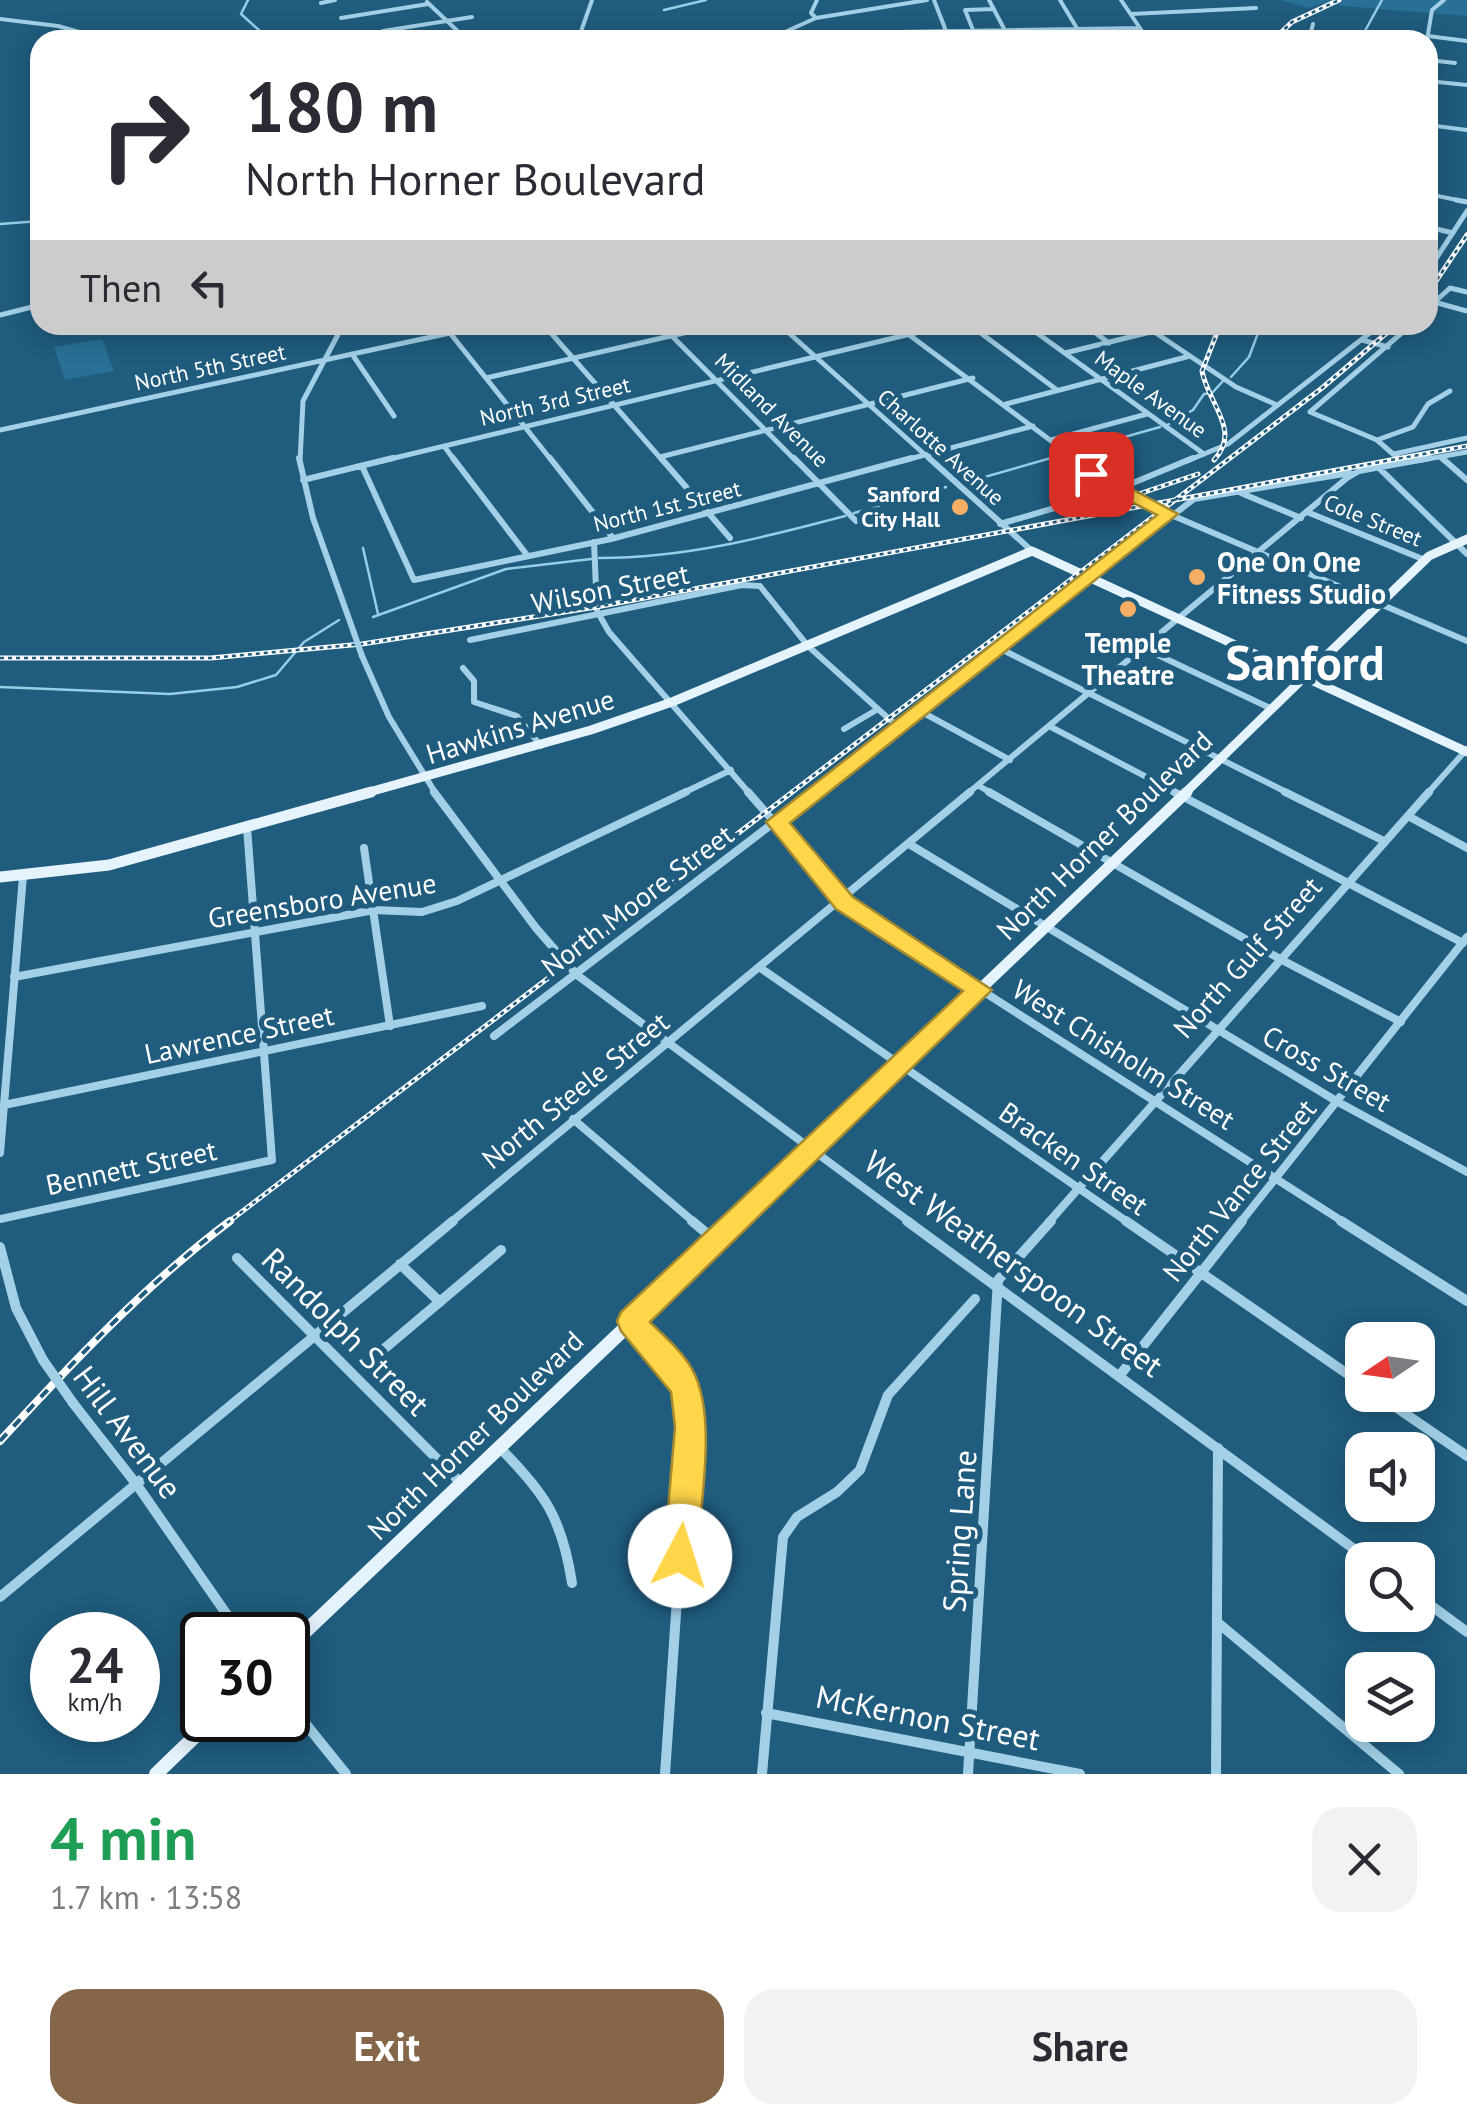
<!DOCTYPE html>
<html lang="en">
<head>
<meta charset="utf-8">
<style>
  body { margin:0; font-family:"PT Sans",sans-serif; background:#f2f2f3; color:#2b2b33; height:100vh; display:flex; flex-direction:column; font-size:38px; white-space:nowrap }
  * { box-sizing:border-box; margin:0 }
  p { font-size:32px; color:#7c7c81 }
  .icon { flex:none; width:55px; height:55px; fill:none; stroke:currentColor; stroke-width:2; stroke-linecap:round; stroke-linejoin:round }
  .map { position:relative; height:1774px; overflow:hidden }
  .details { display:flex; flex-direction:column; background:#fff; flex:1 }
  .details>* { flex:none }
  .guide { position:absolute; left:30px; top:30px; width:1408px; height:305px; border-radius:30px; box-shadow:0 5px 25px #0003; background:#fff; color:#2b2b33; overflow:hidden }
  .needle { width:65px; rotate:257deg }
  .controls { position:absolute; left:1345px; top:1322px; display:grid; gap:20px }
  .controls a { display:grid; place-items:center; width:90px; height:90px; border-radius:20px; background:#fff; box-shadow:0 5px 25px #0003; font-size:50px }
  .speed { position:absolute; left:30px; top:1612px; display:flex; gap:20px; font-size:50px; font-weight:700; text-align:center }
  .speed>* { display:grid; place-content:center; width:130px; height:130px; border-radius:50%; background:#fff; box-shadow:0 5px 25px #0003; line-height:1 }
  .speed small { font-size:25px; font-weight:400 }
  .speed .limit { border:5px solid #111; border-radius:15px; background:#fff; color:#111 }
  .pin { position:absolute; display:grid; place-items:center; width:85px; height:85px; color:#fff; margin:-42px; border-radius:20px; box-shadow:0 5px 15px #0006 }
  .me { position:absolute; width:110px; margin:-55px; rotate:5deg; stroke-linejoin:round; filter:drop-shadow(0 0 8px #0008) }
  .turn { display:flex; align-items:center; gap:35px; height:210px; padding:0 50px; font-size:45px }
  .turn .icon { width:130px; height:130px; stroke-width:2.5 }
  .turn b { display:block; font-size:70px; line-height:85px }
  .then { display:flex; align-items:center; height:95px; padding:0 50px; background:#0003; gap:20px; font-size:38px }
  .round { display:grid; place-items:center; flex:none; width:105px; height:105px; border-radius:30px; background:#f2f2f3 }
  .head { display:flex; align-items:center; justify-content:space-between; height:170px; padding:0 50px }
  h1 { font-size:60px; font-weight:700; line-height:75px; color:#1e9e55 }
  .action { display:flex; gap:20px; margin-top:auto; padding:20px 50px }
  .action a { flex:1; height:115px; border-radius:30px; background:#866649; color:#fff; font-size:40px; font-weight:700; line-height:115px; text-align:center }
  .action a+a { background:#f2f2f3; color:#2b2b33 }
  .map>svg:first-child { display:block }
  .green { fill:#297096 }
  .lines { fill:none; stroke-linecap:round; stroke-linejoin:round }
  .stream { stroke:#97cde9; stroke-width:2.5 }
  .minor-far4 { stroke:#a3d0e7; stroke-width:4 }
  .minor-far3 { stroke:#a3d0e7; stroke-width:5 }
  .minor-far2 { stroke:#a3d0e7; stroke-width:6 }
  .minor-far1 { stroke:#a3d0e7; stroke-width:8 }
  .minor { stroke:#a3d0e7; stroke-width:10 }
  .major-far2 { stroke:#e5f3fd; stroke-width:9 }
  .major-far1 { stroke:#e5f3fd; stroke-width:11 }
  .major { stroke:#e5f3fd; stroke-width:14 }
  .rail-far1-casing { stroke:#fff; stroke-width:5 }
  .rail-casing { stroke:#fff; stroke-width:8 }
  .rail-far1 { stroke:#1f5c7e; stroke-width:2.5; stroke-dasharray:4; stroke-linecap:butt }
  .rail { stroke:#1f5c7e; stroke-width:4; stroke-dasharray:10; stroke-linecap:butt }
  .minor-bridge-far1 { stroke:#a3d0e7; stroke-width:6 }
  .minor-bridge { stroke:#a3d0e7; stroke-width:10 }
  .route { fill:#ffd54a; stroke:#a68a30; stroke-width:2.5 }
  .poi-dot { fill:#f5ae63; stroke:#1f5c7e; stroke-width:4 }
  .labels { text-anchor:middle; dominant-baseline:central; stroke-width:10; stroke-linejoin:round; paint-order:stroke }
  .far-street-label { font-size:22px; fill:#fff; stroke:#1f5c7e }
  .far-poi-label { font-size:22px; font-weight:bold; fill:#fff; stroke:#1f5c7e; text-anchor:end }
  .poi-label { font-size:28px; font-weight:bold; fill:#fff; stroke:#1f5c7e; text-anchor:start }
  .street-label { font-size:28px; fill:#fff; stroke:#1f5c7e }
  .near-street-label { font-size:32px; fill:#fff; stroke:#1f5c7e }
  .town-label { font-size:48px; font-weight:bold; fill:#fff; stroke:#1f5c7e }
</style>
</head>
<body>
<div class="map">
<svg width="1467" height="1774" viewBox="0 0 1467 1774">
  <rect width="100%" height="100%" fill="#1f5c7e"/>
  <path class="green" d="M1280 0H1467V16L1320 4 1309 8Z
    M102 339 114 371 65 380 54 347Z"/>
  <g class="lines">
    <path class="stream" d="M248 0 241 14 270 40
      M664 10 706 0
      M1360 40 1382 0
      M0 224 40 221
      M1231 377 1249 357 1261 325
      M1167 425 1193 410 1204 394 1212 393 1223 381
      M1075 451 1160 427
      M967 482 1058 456
      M854 513 946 487
      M363 548 378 614
      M599 558C685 558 762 538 845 516
      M373 617 506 569 591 559
      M0 687 170 694 237 687 276 675 304 642 339 620"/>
    <path class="minor-far4" d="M934 0 946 31
      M989 0 1010 40
      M1060 0 1084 40
      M1121 0 1148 40
      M427 2 467 40
      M321 3 335 0
      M1131 14 1256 8
      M341 18 428 4
      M816 18 811 13 817 0
      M0 19 58 26 107 40
      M973 30 965 10 994 9
      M383 31 472 17
      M896 32 1140 28
      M1428 36 1467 41
      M429 40 462 35
      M578 40 592 0
      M767 40 816 18 927 0
      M1309 40 1313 24
      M1427 40 1432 10 1444 0
      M1428 60 1455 63
      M1428 81 1467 85
      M1428 125 1467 130
      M1428 194 1467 202"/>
    <path class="minor-far3" d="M1456 200 1467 202
      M1428 227 1453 233
      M1428 271 1467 211
      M1434 302 1467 311
      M1428 308 1450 288 1467 292
      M0 315 40 305
      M544 325 663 461
      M661 325 796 461
      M780 325 932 461
      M896 325 1078 461
      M970 325 1057 390
      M1026 325 1204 454
      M1085 325 1109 343
      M1144 325 1236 387 1277 405
      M450 333 552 461
      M1362 340 1388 347
      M1065 353 1179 325
      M352 354 394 416
      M486 378 719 325
      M1006 404 1190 356
      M0 430 487 325
      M1051 440 1147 414
      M1377 440 1413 427 1428 404 1450 391
      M444 446 455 461
      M1394 454 1467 438
      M660 457 973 378
      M1440 457 1445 461
      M300 461 303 401 343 325
      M382 461 948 325
      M902 461 1033 426
      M1187 461 1228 444 1380 325
      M1401 461 1377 440 1310 412 1411 325
      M1416 461 1467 452"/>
    <path class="minor-far2" d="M299 458 313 518 354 633
      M453 458 527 555
      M550 458 613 538
      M661 458 730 538
      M794 458 856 521
      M929 458 1032 551
      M1074 458 1122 494 1467 641
      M1398 458 1403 463
      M1442 458 1467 480
      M362 466 414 580 611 539 912 458
      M1379 468 1467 554
      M303 480 393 458
      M1241 493 1301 518
      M1307 512 1425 560
      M1000 524 1116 490 1193 458
      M594 542 597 611 609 632 750 794
      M470 640 742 585 760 586 808 646 898 727
      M1001 649 1290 794
      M1145 649 1270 708
      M362 656 389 717 436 794
      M463 668 474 681V702L517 716 541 746
      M920 711 1010 760
      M1051 727 1179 794
      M844 729 878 709
      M979 786 993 794
      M681 794 731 770
      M811 794 1194 499 1350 473
      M967 794 1347 478 1359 471 1430 458
      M1427 794 1467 749"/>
    <path class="minor-far1" d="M434 792 536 928 577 975 911 1223
      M748 792 845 903 1345 1223
      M989 792 1280 959 1401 1022
      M1174 792 1463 943
      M1285 792 1384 841
      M1408 816 1467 848
      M909 844 1338 1102 1467 1172
      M364 848 390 1026
      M759 967 1129 1223
      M14 977 374 910 422 912 457 901 686 792
      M494 1036 814 792
      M4 1105 482 1006
      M573 1119 695 1223
      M0 1153 23 876
      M0 1219 272 1160 247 827
      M450 1223 970 792
      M1048 1223 1429 792
      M1240 1223 1467 937"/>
    <path class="minor" d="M692 1221 716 1241
      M907 1221 1369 1560
      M1126 1221 1362 1384
      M1341 1221 1467 1301
      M0 1247 16 1308 43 1360
      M237 1258 461 1483
      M400 1264 440 1302
      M631 1321 681 1376 690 1410 665 1774
      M378 1354 501 1250
      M1120 1375 1242 1221
      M1378 1395 1467 1456
      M73 1403 137 1485 241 1635
      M499 1447C545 1493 562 1518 572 1583
      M1418 1596 1467 1632
      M0 1597 453 1221
      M1217 1622 1399 1774
      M288 1702 346 1774
      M766 1713 1080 1774
      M762 1774 783 1537 797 1517 837 1492 860 1470 888 1395 975 1299
      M968 1774 998 1280 1051 1221
      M1216 1774 1218 1448"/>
    <path class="major-far2" d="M362 794 591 730 672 702 1032 551 1467 752
      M1184 794 1429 556 1467 539"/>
    <path class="major-far1" d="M0 877 109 865 371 792
      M735 1223 1187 792"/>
    <path class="major" d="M288 1648 738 1221
      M156 1774 212 1720"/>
    <g class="rail-far1-casing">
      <path id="rail-far1" d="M1273 40 1292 22 1339 0
        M1428 293 1467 235
        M1214 460C1242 430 1208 404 1202 371L1220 325
        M1127 498 1198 474
        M0 658H211L362 644 596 607 1467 446
        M227 1223 1322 388 1396 325"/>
    </g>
    <g class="rail-casing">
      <path id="rail" d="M0 1441C71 1364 146 1284 230 1221"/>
    </g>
    <use href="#rail-far1" class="rail-far1"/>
    <use href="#rail" class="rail"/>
    <path class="minor-bridge-far1" d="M354 633 362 656"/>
    <path class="minor-bridge" d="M43 1360 73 1403"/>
  </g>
  <path class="route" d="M1085 470H1097L1178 514 790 823 853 897 992 990 650 1322C664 1336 683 1352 692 1369 718 1414 700 1506 697 1556L692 1568 680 1573 669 1568 664 1556 675 1427 671 1392 621 1331 617 1321 621 1312 963 991 836 909 766 822 1157 515 1085 478Z"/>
  <g class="poi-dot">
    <circle cx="960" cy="507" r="10"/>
    <circle cx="1197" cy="577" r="10"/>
    <circle cx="1128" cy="609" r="10"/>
  </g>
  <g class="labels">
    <g class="far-street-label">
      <text transform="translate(210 367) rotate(-12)">North 5th Street</text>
      <text transform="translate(1151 394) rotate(36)">Maple Avenue</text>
      <text transform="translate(555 401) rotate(-13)">North 3rd Street</text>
      <text transform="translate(772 410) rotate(45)">Midland Avenue</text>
      <text transform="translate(941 447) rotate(42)">Charlotte Avenue</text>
      <text transform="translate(667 506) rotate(-14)">North 1st Street</text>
      <text transform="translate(1373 520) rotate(22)">Cole Street</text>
    </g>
    <g class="far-poi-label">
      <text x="940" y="494">Sanford<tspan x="940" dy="25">City Hall</tspan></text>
    </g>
    <g class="poi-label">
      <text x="1217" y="561">One On One<tspan x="1217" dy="32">Fitness Studio</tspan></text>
      <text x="1128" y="642" text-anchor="middle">Temple<tspan x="1128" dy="32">Theatre</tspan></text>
    </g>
    <g class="street-label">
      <text transform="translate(610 588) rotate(-11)">Wilson Street</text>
      <text transform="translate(520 726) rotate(-17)">Hawkins Avenue</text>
      <text transform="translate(1104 835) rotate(-44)">North Horner Boulevard</text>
      <text transform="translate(322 900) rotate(-9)">Greensboro Avenue</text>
      <text transform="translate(637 900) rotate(-37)">North Moore Street</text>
      <text transform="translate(1247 957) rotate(-48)">North Gulf Street</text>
      <text transform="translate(239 1034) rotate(-12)">Lawrence Street</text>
      <text transform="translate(1124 1054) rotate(32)">West Chisholm Street</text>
      <text transform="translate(1327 1068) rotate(30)">Cross Street</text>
      <text transform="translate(575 1090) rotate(-39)">North Steele Street</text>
      <text transform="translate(1074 1158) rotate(35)">Bracken Street</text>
      <text transform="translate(131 1167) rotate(-12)">Bennett Street</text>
      <text transform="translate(1239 1190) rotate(-51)">North Vance Street</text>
      <text transform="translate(475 1435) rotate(-44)">North Horner Boulevard</text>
    </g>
    <g class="near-street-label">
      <text transform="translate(1014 1263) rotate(36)">West Weatherspoon Street</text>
      <text transform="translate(346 1331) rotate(45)">Randolph Street</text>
      <text transform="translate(128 1432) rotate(53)">Hill Avenue</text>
      <text transform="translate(959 1531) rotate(-86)">Spring Lane</text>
      <text transform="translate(928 1717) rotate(11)">McKernon Street</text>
    </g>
    <g class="town-label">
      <text x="1305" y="662">Sanford</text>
    </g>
  </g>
</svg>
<div class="controls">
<a><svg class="needle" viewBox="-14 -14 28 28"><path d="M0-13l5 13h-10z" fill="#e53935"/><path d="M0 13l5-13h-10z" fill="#7c7c81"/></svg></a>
<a><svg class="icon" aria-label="sound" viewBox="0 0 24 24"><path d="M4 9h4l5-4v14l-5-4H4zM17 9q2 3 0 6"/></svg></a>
<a><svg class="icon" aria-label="search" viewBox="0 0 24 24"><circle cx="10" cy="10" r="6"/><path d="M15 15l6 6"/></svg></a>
<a><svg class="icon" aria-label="layers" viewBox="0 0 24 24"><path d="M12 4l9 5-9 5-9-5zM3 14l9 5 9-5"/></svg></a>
</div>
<div class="speed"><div>24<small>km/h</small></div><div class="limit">30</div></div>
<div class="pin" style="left:1091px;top:474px;background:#d93025"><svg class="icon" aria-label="arrive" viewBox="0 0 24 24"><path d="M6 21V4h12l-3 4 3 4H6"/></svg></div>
<svg class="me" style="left:680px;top:1556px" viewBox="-20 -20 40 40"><circle r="19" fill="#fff"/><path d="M0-13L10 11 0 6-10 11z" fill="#ffd54a"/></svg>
<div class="guide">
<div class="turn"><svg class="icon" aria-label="right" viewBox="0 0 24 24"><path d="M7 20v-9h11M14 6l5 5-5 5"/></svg><div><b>180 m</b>North Horner Boulevard</div></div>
<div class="then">Then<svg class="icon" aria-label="left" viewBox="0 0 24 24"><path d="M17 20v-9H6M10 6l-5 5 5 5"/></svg></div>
</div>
</div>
<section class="details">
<div class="head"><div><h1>4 min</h1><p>1.7 km · 13:58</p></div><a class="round"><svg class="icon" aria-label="close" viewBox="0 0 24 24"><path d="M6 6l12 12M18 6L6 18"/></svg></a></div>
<div class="action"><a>Exit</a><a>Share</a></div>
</section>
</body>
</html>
